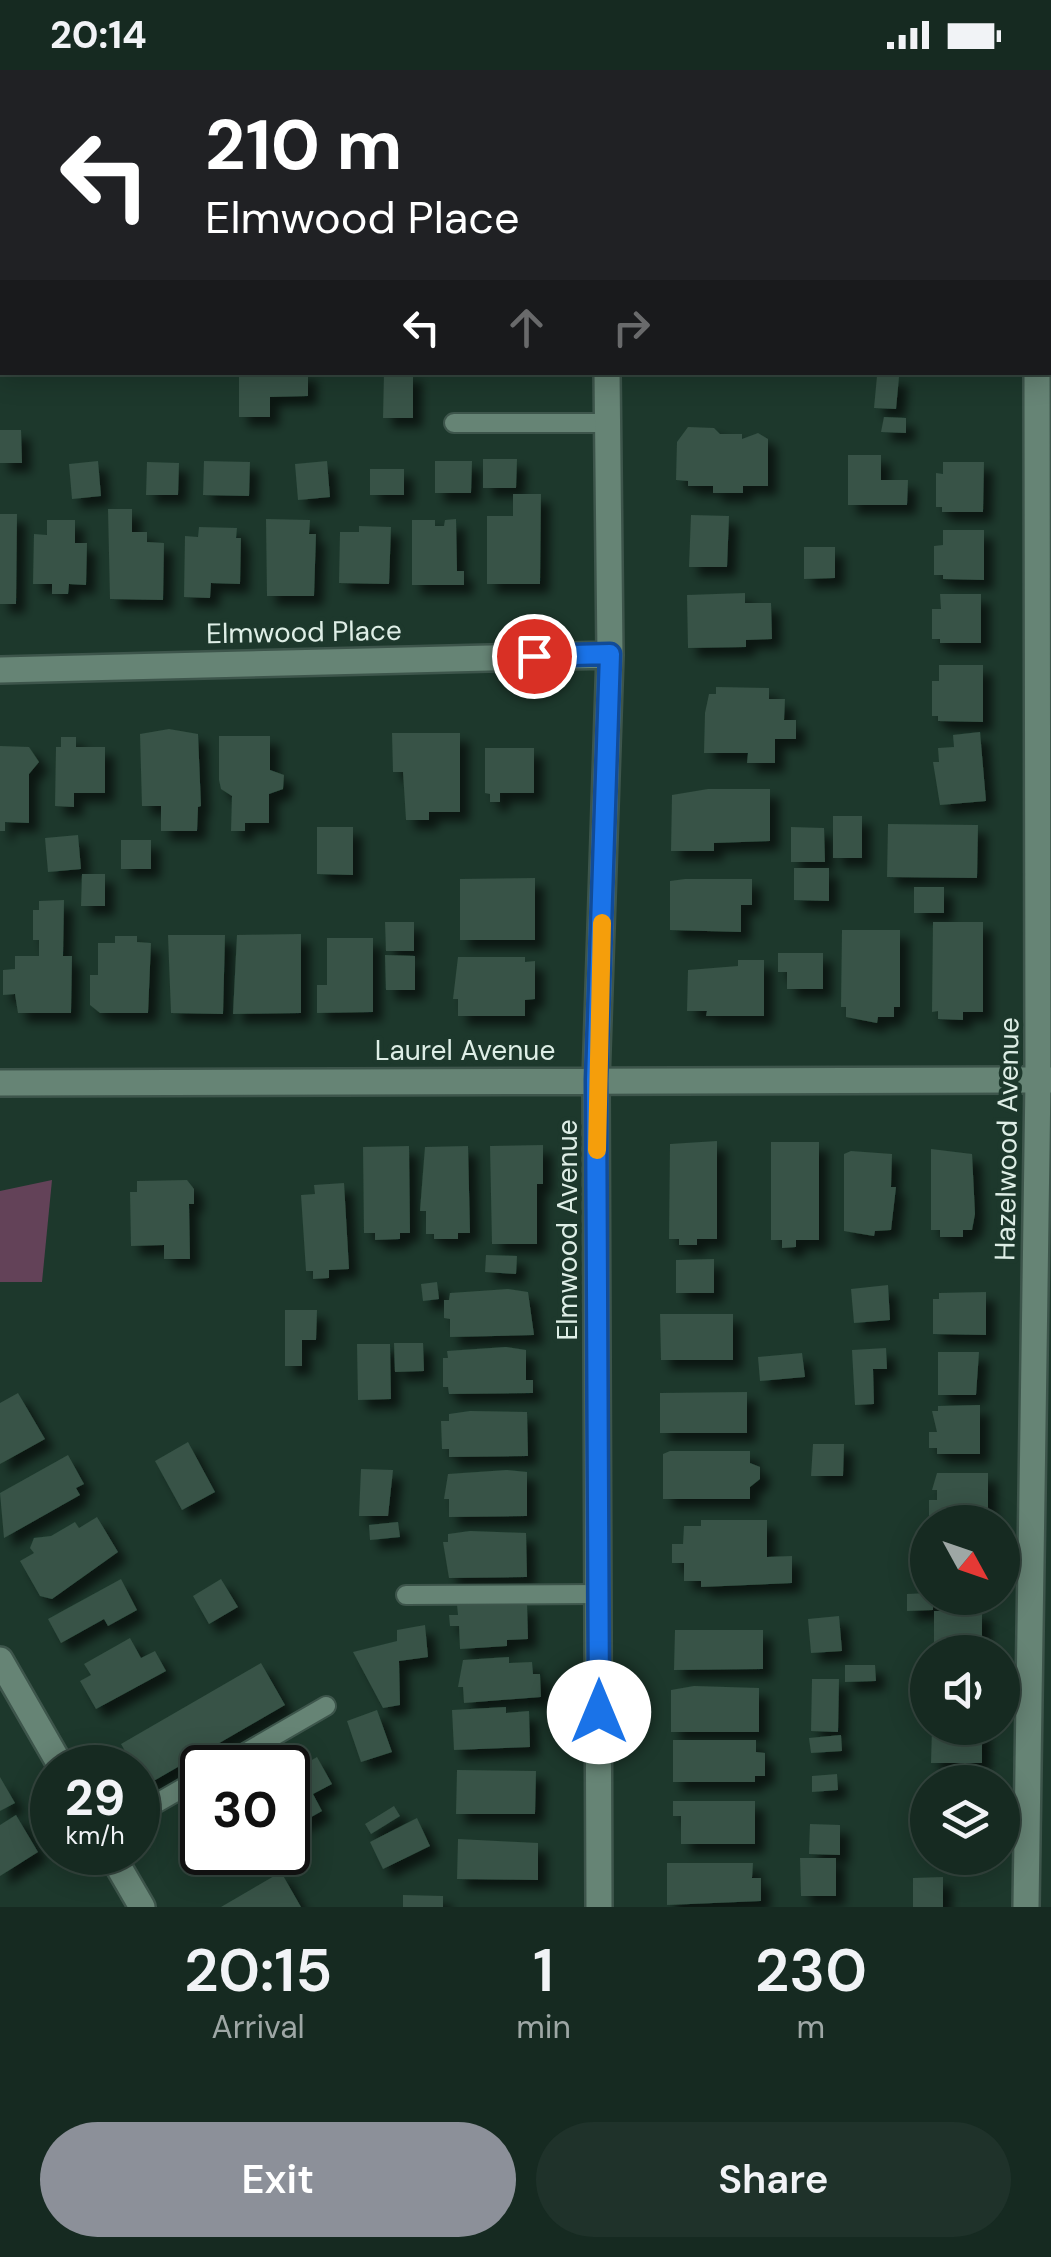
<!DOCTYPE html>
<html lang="en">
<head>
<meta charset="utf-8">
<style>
  body { margin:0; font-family:"DM Sans",sans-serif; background:#1f322a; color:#f1f3f6; height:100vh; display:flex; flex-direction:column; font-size:38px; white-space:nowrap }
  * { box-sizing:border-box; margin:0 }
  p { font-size:32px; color:#9ea7a5 }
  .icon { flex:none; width:55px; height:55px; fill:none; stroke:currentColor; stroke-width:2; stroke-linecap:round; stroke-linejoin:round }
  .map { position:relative; height:1837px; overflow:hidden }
  .sheet { display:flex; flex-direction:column; background:#162a21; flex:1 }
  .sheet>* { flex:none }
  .hud { position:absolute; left:0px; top:0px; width:1052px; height:305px; box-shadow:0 5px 25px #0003,0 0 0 2px #35463f; background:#202124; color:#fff; overflow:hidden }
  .needle { width:65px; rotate:130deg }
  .fabs { position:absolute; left:910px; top:1435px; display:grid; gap:20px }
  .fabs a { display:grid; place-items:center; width:110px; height:110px; border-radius:50%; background:#162a21; box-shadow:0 5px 25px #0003,0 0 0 2px #35463f; font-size:50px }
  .speed { position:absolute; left:30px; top:1675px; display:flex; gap:20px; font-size:50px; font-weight:700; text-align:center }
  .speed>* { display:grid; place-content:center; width:130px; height:130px; border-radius:50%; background:#162a21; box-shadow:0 5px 25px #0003,0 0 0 2px #35463f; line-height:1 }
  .speed small { font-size:25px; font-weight:400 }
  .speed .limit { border:5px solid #111; border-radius:15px; background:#fff; color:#111 }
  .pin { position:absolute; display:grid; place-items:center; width:85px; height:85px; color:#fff; margin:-42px; border:5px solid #fff; border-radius:50%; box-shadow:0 2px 10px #0007 }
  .me { position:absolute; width:110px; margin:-55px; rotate:0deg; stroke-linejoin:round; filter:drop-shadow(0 0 8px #0008) }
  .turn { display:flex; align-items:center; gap:35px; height:210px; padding:0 40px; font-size:45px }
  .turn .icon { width:130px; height:130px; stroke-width:2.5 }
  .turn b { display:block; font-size:70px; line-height:85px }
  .lanes { display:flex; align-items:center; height:95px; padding:0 40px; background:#0003; justify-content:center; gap:50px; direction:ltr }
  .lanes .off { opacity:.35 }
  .eta { display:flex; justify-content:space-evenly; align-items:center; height:170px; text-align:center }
  .eta b { font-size:60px; font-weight:600; line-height:70px }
  .primary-button { display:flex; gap:20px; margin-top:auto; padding:20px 40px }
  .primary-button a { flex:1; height:115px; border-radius:60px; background:#8c9099; color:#fff; font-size:40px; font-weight:600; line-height:115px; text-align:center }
  .primary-button a+a { background:#1f322a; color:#f1f3f6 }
  .status { display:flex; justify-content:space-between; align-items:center; height:70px; padding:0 50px; background:#162a21; direction:ltr }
  .status svg { height:28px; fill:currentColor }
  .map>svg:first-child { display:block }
  .green { fill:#634258 }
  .building { fill:#375346; filter:url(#shadow) }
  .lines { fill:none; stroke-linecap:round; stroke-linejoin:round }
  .lane-casing { stroke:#3d554b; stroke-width:22 }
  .street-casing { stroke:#3d554b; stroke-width:30 }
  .secondary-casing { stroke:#3d554b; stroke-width:30 }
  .lane { stroke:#668475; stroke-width:18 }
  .street { stroke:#668475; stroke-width:25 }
  .secondary { stroke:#8d898f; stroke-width:25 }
  .route-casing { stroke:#114b97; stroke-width:25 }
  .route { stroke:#1a73e8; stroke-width:18 }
  .slow { stroke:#f59e0b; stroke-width:18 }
  .labels { text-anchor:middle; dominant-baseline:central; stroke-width:9; stroke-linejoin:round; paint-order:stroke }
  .street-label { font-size:28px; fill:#deeee6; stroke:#1d382c }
</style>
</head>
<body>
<div class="status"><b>20:14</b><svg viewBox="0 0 49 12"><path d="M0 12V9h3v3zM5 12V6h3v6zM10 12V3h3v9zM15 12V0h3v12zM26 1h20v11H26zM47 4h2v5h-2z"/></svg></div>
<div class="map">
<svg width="1051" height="1837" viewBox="0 0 1051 1837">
  <defs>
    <filter id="shadow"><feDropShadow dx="9" dy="9" stdDeviation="5" flood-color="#0009"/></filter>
  </defs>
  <rect width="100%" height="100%" fill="#1d382c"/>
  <path class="green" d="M52 1110 42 1212H0V1121Z"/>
  <path class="building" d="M239 302H308V326L270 327V347H239Z
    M384 303H413V348H383Z
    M877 306 899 307 896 339 874 338Z
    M884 347 906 348V363L881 362Z
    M688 357 714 358 720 364H742V369L758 363 768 369V416H743V423H713V416H688V411L676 410 677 372Z
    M0 360H21L22 393H0Z
    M848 385H881V410H908L907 435H848Z
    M483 389H517L516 418H483Z
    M98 391 101 426 72 429 69 394Z
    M204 391 250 392 249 426 203 425Z
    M327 391 330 427 298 430 295 394Z
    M435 391H472L471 423H435Z
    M147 392 179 393 178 425H146Z
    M943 392H984L983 442H942V437H936V403L943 404Z
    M370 399H404V425H370Z
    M513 424H541L540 514H487V446H513Z
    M108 439H132V462H147V472L164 473 163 530 110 529Z
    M0 444H17L16 534H0Z
    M691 445 729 446 727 497H689Z
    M266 449 310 450 309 464H316L314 526H267Z
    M456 449 457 501H464V515H412V450H435V456H444L445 450Z
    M47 450H75V473H87L86 515 69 514 68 524H52V514H33L34 464 47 465Z
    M359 456 391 457 389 514 339 513 340 462H359Z
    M199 457 237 458 236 468H241L240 514 211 513 210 528 184 527 185 466 198 467Z
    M943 460H984V510L943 509V505H934V476L943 475Z
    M804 477H835V508L804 509Z
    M745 523V533H771L772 569 746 570V577L688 578 687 525Z
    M940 524H981V573H940V569H932V539H941Z
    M939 595H983V652L938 651V646H932V611H939Z
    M716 617 769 618V629H785L784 650H796V669H775V693H747L748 683H704L705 643 709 624H716Z
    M169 659 198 664 201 736 198 737 197 761H161V736H142L140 664Z
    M980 662 986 731 940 735 933 692H939L938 678 954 677 953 665Z
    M392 663H460V742H429V750H406L403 702H393Z
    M219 666H270V700L284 705 283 719 269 724V753H245V761H231L232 726 221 719 219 710Z
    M61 667H76V677H105V723H74V737L55 736 56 677H61Z
    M0 676 29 677 39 692 29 704V753L5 752V761H0Z
    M485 678H534V723H500V732H490V724L485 723Z
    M708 719H770V771L714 773V781H671L672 725Z
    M833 746H862V788H833Z
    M888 754 978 755 977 808 887 807Z
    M317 757H353V805L317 804Z
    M791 757 824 758 825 792H791Z
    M78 765 81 799 48 802 45 768Z
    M121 770H151V799H121Z
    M794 798H829V831L794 830Z
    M82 804H105V836H81Z
    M535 808V870H460V809Z
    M685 809H752V835H741V862L670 860V811Z
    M914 817H944V843H914Z
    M64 830 63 886H72L71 943H18L15 924 3 925V900L15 899V886H39V870H33V840H39V831Z
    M385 852H414V881H386Z
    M933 852H983V942H963V950L938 949V941L932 942Z
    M842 860H900V937H894V947H878L877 953 846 947V937H841Z
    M301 864V943L233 944 237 865Z
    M168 865H225L223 944 171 943Z
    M115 866H137V872L151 873 148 943H100L90 935V905H98V873H115Z
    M327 868H373V942L317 943V915H327Z
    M778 883H823V919H787V902H778Z
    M385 885 415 886V920H386Z
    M458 887H525V892L535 891V929L525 930V946H458V929H453Z
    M738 890H764V946H706L707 941H687L688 900 738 896Z
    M717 1071V1169H697V1175H679V1169H669L670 1074Z
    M771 1072H819V1170H796V1177L782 1178V1170H771Z
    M543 1075V1114H537V1174H492L490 1076Z
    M409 1076 410 1163H400V1169L375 1170V1163H364L363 1077Z
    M468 1076 470 1163H458V1169H434V1164H426V1141H420L425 1077Z
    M931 1079 972 1084 975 1144 972 1160H963V1167H940V1160H931Z
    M851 1081 892 1084 891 1117H896L891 1160 875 1161 874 1166 844 1161V1084Z
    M187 1110 194 1119V1134H189L190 1189H164V1175L131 1176 130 1122H137V1111Z
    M344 1113 349 1199 329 1200V1208L313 1209V1201H306L301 1125 315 1124 314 1115Z
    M486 1185 517 1186 516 1204 485 1202Z
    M714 1189V1223H676V1190Z
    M437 1212 439 1229 423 1231 421 1214Z
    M888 1215 890 1250 854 1253 851 1219Z
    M508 1219 528 1222 534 1265 450 1267V1249L444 1248V1230H449L450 1223Z
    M986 1222V1265L933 1264V1229H939V1223Z
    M285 1240H317L316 1270H302V1296H285Z
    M660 1244H733V1290H661Z
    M394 1273H423L424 1301 395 1302Z
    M357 1274H390L391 1329 358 1330Z
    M506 1277 526 1280V1310H533V1323L449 1324 448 1317H443V1288H448L447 1281Z
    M886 1278 887 1299H873L874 1334 855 1335 852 1280Z
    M938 1282H979L976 1325H938Z
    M802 1283 805 1307 760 1311 758 1287Z
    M747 1322V1363H660V1323Z
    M18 1323 45 1369 0 1394V1333Z
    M980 1335V1384H937V1378H929V1362H937L932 1341H938V1336Z
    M470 1341 527 1342 528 1386 449 1387V1379H442L441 1351H449V1344Z
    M188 1372 215 1422 182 1440 155 1391Z
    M813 1374H844L843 1406H811Z
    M670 1381H750V1393L760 1397V1409L750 1417V1429H663V1384Z
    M68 1385 84 1414 76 1418 80 1425 4 1468 0 1423Z
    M361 1399 393 1400 388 1446H359Z
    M507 1400 527 1402V1446L449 1447V1429H444L448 1404Z
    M937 1403H988V1452H937V1446H929V1430H937V1420H932Z
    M97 1447 118 1482 52 1529 40 1526 20 1491 34 1483 30 1478 34 1468 51 1466 75 1452 79 1458Z
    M701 1450H767V1487L792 1486V1513L701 1517V1511H684V1493H672V1474H683L684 1456H701Z
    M398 1452 400 1467 370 1470 369 1455Z
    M470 1461 526 1463 527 1507 449 1508 443 1472H448V1464Z
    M121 1509 137 1540 108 1556 104 1549 61 1573 48 1549Z
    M221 1509 238 1537 209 1554 193 1526Z
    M928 1523 933 1528V1540L907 1541V1524Z
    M505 1529 506 1535 527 1534 528 1569 507 1570V1576L460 1579 459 1556H450L449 1545H458L457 1535Z
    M934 1541H982V1582H934Z
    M839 1546 842 1581 811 1583 808 1549Z
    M425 1555 428 1587 399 1591 400 1635 383 1638 353 1582 397 1571V1560Z
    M675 1560H763V1599L674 1600Z
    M130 1568 141 1588 155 1581 166 1601 96 1639 80 1611 91 1605 84 1594Z
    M509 1587V1593L532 1592 533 1604H540L541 1627 464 1633 463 1617H458L463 1590Z
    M261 1593 285 1635 145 1716 121 1674Z
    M845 1595H875L876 1611 845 1612Z
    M812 1609H839L838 1662 811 1661Z
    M694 1616 759 1618V1662H671V1620Z
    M506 1637V1643L529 1641 530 1677 454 1680 452 1640Z
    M377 1640 392 1682 361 1692 347 1651Z
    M932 1658H982V1693H931Z
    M841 1665 842 1681 811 1683 809 1668Z
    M673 1670H756V1682L765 1683V1706H755V1712H673Z
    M291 1685 298 1698 317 1687 332 1714 313 1724 322 1741 288 1760V1698H270Z
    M457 1700 536 1701 535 1744H456Z
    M837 1704 838 1720 812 1722V1706Z
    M0 1707 15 1733 0 1741Z
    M673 1731H755V1774H681V1746H673Z
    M394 1736 400 1746 371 1764 365 1754Z
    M16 1745 38 1782 0 1806V1755Z
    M417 1748 430 1776 383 1799 370 1772Z
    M810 1754 840 1755V1785L809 1784Z
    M458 1769 538 1773V1810L457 1809Z
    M800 1788H836V1826H801Z
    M667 1793H753L752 1808H761V1831L667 1835Z
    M281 1802 301 1837H221Z
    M943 1807V1837H913V1808Z
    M403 1825 443 1826V1837H403Z"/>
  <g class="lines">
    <g class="lane-casing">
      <path id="lane" d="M454 353H608
        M406 1525 598 1524
        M219 1698 326 1636
        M138 1744 202 1707"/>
    </g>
    <g class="street-casing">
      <path id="street" d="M0 600 610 585
        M0 1013 1051 1010
        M0 1590 62 1698
        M110 1782 142 1837
        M599 1837 596 1010 610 585 607 302
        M1026 1837 1038 1010 1037 302"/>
    </g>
    <g class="secondary-casing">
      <path id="secondary" d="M1050 30H1051
        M0 32H2"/>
    </g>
    <use href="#lane" class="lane"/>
    <use href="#street" class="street"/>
    <use href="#secondary" class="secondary"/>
  </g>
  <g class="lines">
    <g class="route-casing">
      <path id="route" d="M534 586 610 584 596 1010 599 1642"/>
    </g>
    <use href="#route" class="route"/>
    <path class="slow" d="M597 1080 602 853"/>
  </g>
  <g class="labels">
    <g class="street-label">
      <text transform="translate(304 562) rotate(-1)">Elmwood Place</text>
      <text x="465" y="980">Laurel Avenue</text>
      <text transform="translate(1007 1069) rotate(-89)">Hazelwood Avenue</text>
      <text transform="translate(567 1160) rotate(-90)">Elmwood Avenue</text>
    </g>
  </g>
</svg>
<div class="fabs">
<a><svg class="needle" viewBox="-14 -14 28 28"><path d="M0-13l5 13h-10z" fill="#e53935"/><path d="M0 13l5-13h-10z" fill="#9ea7a5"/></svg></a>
<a><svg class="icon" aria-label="sound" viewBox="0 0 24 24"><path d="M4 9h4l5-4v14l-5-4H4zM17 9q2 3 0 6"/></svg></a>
<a><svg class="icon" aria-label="layers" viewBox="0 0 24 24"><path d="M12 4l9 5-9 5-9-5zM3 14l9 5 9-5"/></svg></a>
</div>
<div class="speed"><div>29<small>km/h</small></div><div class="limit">30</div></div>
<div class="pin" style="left:534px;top:586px;background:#d93025"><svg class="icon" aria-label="arrive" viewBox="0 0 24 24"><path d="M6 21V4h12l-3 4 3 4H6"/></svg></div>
<svg class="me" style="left:599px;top:1642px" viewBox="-20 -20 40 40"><circle r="19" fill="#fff"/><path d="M0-13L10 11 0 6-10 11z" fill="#1a73e8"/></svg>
<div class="hud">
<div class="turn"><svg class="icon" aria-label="left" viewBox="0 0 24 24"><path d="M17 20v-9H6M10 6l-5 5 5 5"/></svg><div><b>210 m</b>Elmwood Place</div></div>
<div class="lanes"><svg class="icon" aria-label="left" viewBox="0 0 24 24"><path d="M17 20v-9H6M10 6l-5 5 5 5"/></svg><svg class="icon off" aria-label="ahead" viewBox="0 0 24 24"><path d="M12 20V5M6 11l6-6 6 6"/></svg><svg class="icon off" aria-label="right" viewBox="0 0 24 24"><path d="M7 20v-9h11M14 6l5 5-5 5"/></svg></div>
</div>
</div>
<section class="sheet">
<div class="eta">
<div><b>20:15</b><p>Arrival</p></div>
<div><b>1</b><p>min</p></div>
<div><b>230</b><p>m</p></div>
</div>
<div class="primary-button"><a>Exit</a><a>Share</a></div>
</section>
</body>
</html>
